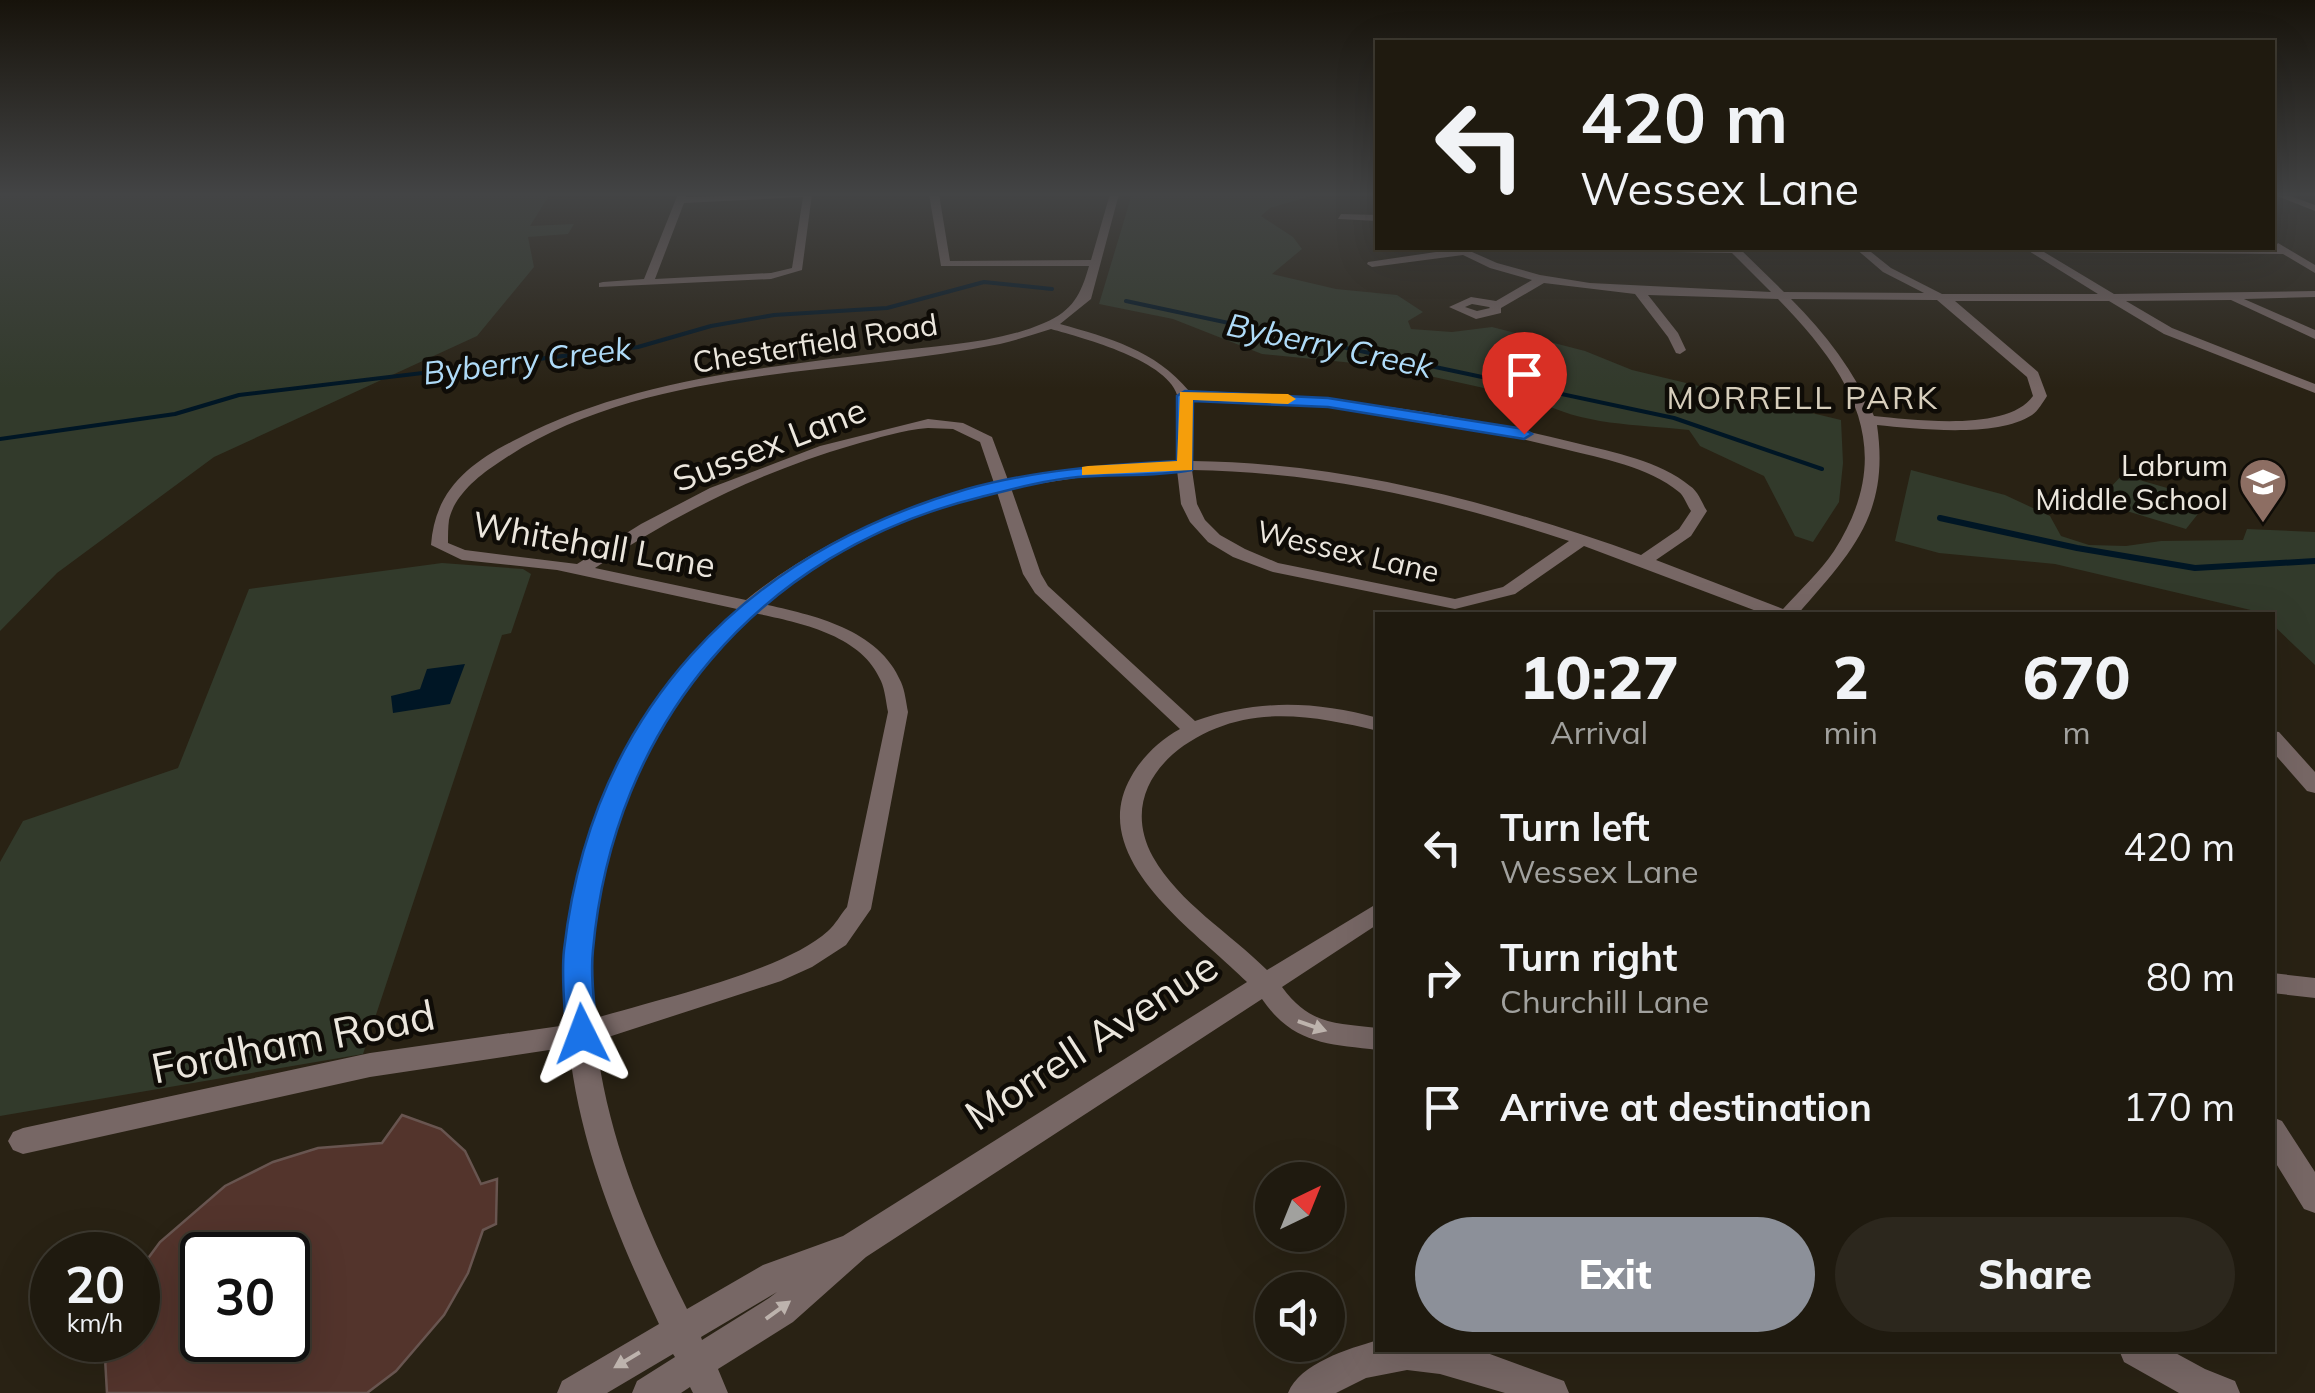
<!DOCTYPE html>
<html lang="en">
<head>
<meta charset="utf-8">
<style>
  body { margin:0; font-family:Mulish,sans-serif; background:#2c271d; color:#f1f3f6; height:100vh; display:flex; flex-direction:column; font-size:38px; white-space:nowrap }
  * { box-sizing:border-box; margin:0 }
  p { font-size:32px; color:#a1a19e }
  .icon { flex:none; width:55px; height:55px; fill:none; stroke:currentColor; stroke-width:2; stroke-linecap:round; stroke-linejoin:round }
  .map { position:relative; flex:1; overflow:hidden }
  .panel { position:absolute; left:1375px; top:612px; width:900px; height:740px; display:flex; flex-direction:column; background:#1f1a0f; border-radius:0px; box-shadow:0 10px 40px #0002,0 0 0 2px #3c382f }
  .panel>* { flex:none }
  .hud { position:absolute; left:1375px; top:40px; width:900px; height:210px; border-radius:0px; box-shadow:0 10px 40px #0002,0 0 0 2px #3c382f; background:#1f1a0f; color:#f1f3f6; overflow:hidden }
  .needle { width:65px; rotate:43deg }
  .fabs { position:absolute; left:1255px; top:1162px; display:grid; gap:20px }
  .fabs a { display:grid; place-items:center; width:90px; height:90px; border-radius:50%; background:#1f1a0f; box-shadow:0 10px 40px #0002,0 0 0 2px #3c382f; font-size:50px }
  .speed { position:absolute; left:30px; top:1232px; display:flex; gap:20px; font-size:50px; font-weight:700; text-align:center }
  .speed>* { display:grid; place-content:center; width:130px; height:130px; border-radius:50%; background:#1f1a0f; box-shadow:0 10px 40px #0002,0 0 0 2px #3c382f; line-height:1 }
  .speed small { font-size:25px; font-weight:400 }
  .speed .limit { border:5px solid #111; border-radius:15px; background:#fff; color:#111 }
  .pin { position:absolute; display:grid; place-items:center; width:85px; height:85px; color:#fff; margin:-102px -42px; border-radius:50% 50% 50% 0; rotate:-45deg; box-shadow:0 0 10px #0007 }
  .pin .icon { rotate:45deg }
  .me { position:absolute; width:110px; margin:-55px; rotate:357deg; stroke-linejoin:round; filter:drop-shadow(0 0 8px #0008) }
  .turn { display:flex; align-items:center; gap:35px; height:210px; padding:0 40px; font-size:45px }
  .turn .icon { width:130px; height:130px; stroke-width:2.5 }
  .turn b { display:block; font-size:70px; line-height:85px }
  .eta { display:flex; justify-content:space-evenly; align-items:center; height:170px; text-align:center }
  .eta b { font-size:60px; font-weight:800; line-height:70px }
  .action { display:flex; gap:20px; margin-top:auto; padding:20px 40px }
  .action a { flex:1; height:115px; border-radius:60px; background:#8c9099; color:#fff; font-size:40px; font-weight:800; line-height:115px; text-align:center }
  .action a+a { background:#2c271d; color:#f1f3f6 }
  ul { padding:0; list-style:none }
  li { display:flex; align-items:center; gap:30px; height:130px; padding:0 40px }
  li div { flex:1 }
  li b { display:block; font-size:38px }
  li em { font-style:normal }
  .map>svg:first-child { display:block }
  .green { fill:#323a2b }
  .water { fill:#001625 }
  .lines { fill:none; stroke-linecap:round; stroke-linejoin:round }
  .stream-far1 { stroke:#001625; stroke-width:4 }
  .stream { stroke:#001625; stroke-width:6 }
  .building { fill:#53342c; stroke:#685550; stroke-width:2.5; fill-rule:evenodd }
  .minor { fill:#776765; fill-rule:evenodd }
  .oneway { fill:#bdb3ad }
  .route { fill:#1a73e8; stroke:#114b97; stroke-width:2.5 }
  .slow { fill:#f59e0b }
  .labels { text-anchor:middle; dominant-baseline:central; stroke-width:9; stroke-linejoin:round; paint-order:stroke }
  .far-street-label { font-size:30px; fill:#ebe6dd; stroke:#0f0c07 }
  .far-poi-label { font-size:30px; fill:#ebe6dd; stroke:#0f0c07; text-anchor:end }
  .far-water-label { font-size:32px; font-style:italic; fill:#afdbf8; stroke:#0f0c07 }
  .far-neighbourhood-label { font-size:32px; letter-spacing:2.5px; fill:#d7cebc; stroke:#0f0c07 }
  .street-label { font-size:35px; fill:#ebe6dd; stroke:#0f0c07 }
  .near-street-label { font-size:42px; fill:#ebe6dd; stroke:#0f0c07 }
</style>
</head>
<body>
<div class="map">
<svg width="2315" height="1393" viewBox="0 0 2315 1393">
  <rect width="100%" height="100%" fill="#292214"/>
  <path class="green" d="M0 194H550L530 226 574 224 568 234 528 237 534 267 477 336 214 457 57 573 0 631Z
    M1132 194H1318L1270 208 1261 216 1293 237 1302 249 1272 274 1336 289 1397 295 1423 312 1408 321 1411 329 1452 332 1492 327 1585 351 1632 370 1841 420 1843 463 1839 502 1813 542 1795 536 1764 476 1700 446 1689 430C1635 424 1583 426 1534 399L1384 366 1262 354 1173 319 1099 304Z
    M1911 470 2005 495 2050 516 2061 536 2089 545 2126 546 2161 541 2243 540 2247 529 2315 532V665L2273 625 2272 615 2055 564 1939 553 1895 541Z
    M2122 475 2209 500 2186 529 2097 502Z
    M442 563 523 569 531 574 511 633 502 635 363 1054 0 1116V862L23 821 178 768 249 589Z"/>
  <path class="water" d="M465 664 450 704 393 713 391 696 420 689 427 669Z"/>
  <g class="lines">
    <path class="stream-far1" d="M1126 301 1674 418 1822 469
      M0 439 175 414 239 395 638 347 711 326 774 315 887 308 984 282 1052 289"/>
    <path class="stream" d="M1940 518 2077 548 2195 568 2315 561"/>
  </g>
  <path class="building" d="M402 1115 441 1129 465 1151 481 1184 497 1179 496 1224 483 1230 468 1273 444 1315 396 1371 367 1393H107L104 1340H138V1272L160 1242 225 1186 273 1162 318 1148 382 1143ZM202 1255H288V1340H202Z"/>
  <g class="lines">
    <path class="minor" d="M678 194H686V197L812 194 802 270 771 279 599 287V283L603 282 644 279ZM803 197 792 268 771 273 655 279 684 203Z
      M929 194H939L950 261 1091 260 1110 194H1119L1091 299 1060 324C1109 338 1155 350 1189 391 1320 394 1449 411 1576 443 1613 452 1660 461 1690 486 1698 491 1702 503 1707 511L1691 536 1656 560 1783 609C1800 590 1820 572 1834 551 1899 450 1852 375 1778 299L1648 295 1678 333 1686 350 1680 354 1676 353 1668 337 1635 294 1544 283 1501 308V313L1476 319 1449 307 1471 297 1496 301 1532 280 1490 268 1463 255 1372 267 1367 264 1368 262 1463 248 1497 263 1540 275 1590 283 1771 292 1732 253 1617 251 1612 248H1739L1784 292 1924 293 1883 272 1855 248H1866L1891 268 1942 294H2098L2024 248H2274L2278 243 2315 265V273L2283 254 2044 252 2114 294 2315 291V297L2244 299 2315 330V339L2231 300 2126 301 2172 328 2315 384V393L2164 334 2109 301H1955L2038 372 2047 396C2043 402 2038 411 2032 415 1997 438 1918 429 1877 425 1890 514 1852 552 1797 615H1767L1584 546 1515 594 1455 609 1273 572 1233 557 1208 542 1190 522 1181 504 1177 470 1082 477 1011 488 1041 574 1048 586 1195 721C1257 699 1315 701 1378 718V731C1340 722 1303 714 1264 717 1195 722 1111 780 1153 857 1179 903 1230 933 1267 970L1378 903V924L1282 987C1310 1025 1334 1023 1378 1028V1050C1327 1044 1293 1044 1262 999L866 1257 793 1322 718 1369 728 1393H693L690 1387 681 1393H632L637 1381 675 1357 673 1354 607 1393H557L562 1381 659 1324C617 1235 580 1146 569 1047L370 1077 23 1154 13 1150 8 1141 13 1132 23 1128 370 1053 567 1025C555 860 619 722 737 609L557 570 462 560 431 545C435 490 469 463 517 439 630 380 762 368 887 352 938 345 996 344 1044 323 1073 311 1081 294 1089 266H941ZM1791 299 1937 300 2027 377 2033 396C2008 432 1915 420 1874 416 1854 371 1826 334 1791 299ZM1472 304 1489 307 1490 308 1477 311 1465 307ZM1051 329C1083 338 1171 361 1178 398 1182 418 1177 442 1177 461L1082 468 1008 480 992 437 963 423 928 419 820 446 710 488 641 524 577 564 465 550 448 543C448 535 448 527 449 520 454 496 478 476 498 463 641 365 836 377 1000 344 1017 340 1034 334 1051 329ZM1192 399C1317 402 1442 418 1564 449 1601 458 1649 467 1679 492 1684 496 1687 505 1691 511L1679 529 1641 555C1496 503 1348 463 1192 461ZM928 428 953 429 980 442 994 483C903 505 819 541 746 600L595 568C675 514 760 472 853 445 878 438 902 430 928 428ZM1192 470C1323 472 1445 500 1569 541L1503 587 1455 599 1278 563 1245 549 1220 535 1205 520 1197 504ZM997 492 1023 574 1035 593 1180 729C1160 740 1142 757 1131 777 1084 859 1199 933 1247 982L843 1236 763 1265 687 1309C643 1222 608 1137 596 1041L781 981 812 967 846 945 871 909 908 712C906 702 905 691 901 682 879 629 813 615 763 604 831 548 912 512 997 492ZM754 613C797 622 862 634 881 681 885 690 886 702 888 712L847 907C841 914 835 925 828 931 783 972 654 1000 593 1019 580 857 639 726 754 613ZM777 1292 769 1298 702 1340 701 1337Z
      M2272 194H2285L2315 205V211Z
      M1341 214 1378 215V221L1338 219Z
      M2048 610H2069L2078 615H2039Z
      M2272 731 2279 732 2315 772V793L2307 791 2272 751Z
      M2272 973 2315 978V998L2272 993Z
      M2272 1117 2282 1121 2315 1172V1213L2304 1209 2272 1157Z
      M1378 1340V1350H1479L1564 1381 1569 1393H1505L1440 1374 1407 1370 1366 1378 1336 1393H1288C1300 1363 1348 1349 1378 1340Z
      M2119 1350H2170L2205 1369 2235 1381 2240 1393H2179L2124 1362Z"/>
  </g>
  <defs><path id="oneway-solid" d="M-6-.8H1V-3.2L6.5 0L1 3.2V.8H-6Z" transform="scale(2.5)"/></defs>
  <g class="oneway">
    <use href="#oneway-solid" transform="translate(1312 1026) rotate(19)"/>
    <use href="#oneway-solid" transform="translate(778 1310) rotate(-36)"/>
    <use href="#oneway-solid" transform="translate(627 1360) rotate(149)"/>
  </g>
  <linearGradient id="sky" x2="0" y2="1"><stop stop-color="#17130b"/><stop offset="0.5" stop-color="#434445"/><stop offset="1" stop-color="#434445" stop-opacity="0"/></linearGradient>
  <rect width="2315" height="389" fill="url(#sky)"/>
  <path class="route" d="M1185 391 1328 398 1524 429 1532 434 1524 439 1328 407 1193 401 1192 470C1155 477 1115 474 1078 477 1046 480 1012 489 981 497 759 551 613 725 593 950 590 977 595 1007 597 1034L593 1043 582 1046 571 1043 566 1034C565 1007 561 977 564 950 591 713 741 555 967 489 1035 470 1106 465 1177 461V396Z"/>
  <path class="slow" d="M1180 392 1288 394 1296 399 1288 404 1193 400 1192 470 1082 475V467L1088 466 1177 461Z"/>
  <defs>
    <g id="school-pin" transform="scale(2.5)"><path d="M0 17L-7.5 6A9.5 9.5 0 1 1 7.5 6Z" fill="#8d6e63" stroke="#0f0c07"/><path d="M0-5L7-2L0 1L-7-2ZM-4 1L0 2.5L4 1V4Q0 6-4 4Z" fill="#fff"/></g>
  </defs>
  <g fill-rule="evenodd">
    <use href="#school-pin" x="2263" y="482"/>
  </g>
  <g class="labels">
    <g class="far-street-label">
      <text transform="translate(815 343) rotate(-9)">Chesterfield Road</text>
      <text transform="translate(1348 551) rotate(13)">Wessex Lane</text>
    </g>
    <g class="far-poi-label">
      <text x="2228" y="465">Labrum<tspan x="2228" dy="34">Middle School</tspan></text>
    </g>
    <g class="far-water-label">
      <text transform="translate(1330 345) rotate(12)">Byberry Creek</text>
      <text transform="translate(527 360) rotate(-7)">Byberry Creek</text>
    </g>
    <g class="far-neighbourhood-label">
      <text x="1803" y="397">MORRELL PARK</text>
    </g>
    <g class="street-label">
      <text transform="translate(769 444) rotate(-21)">Sussex Lane</text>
      <text transform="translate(594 544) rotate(10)">Whitehall Lane</text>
    </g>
    <g class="near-street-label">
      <text transform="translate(1091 1040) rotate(-33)">Morrell Avenue</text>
      <text transform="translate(293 1041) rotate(-11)">Fordham Road</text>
    </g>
  </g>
</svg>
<div class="fabs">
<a><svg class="needle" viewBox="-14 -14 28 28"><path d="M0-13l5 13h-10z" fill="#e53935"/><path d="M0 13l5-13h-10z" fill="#a1a19e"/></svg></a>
<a><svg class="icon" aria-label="sound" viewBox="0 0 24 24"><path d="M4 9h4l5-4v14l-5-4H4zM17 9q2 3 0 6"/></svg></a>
</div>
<div class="speed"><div>20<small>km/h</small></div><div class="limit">30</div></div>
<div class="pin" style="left:1524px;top:434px;background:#d93025"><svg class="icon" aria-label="arrive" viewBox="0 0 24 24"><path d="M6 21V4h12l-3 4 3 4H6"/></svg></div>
<svg class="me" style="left:582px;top:1034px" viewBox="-20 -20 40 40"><path d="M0-17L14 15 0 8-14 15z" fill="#1a73e8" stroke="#fff" stroke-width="4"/></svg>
<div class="hud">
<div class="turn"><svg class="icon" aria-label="left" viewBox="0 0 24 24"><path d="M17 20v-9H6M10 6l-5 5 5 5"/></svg><div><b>420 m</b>Wessex Lane</div></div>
</div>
<section class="panel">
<div class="eta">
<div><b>10:27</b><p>Arrival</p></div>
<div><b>2</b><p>min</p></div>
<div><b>670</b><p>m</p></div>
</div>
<ul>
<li><svg class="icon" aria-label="left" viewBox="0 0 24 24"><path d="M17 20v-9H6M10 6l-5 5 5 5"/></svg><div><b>Turn left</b><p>Wessex Lane</p></div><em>420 m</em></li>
<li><svg class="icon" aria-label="right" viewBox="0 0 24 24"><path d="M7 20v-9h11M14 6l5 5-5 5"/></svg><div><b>Turn right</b><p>Churchill Lane</p></div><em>80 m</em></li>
<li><svg class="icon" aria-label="arrive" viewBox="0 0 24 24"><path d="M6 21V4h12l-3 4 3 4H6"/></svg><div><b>Arrive at destination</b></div><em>170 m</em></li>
</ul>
<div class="action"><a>Exit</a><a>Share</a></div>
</section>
</div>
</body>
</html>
